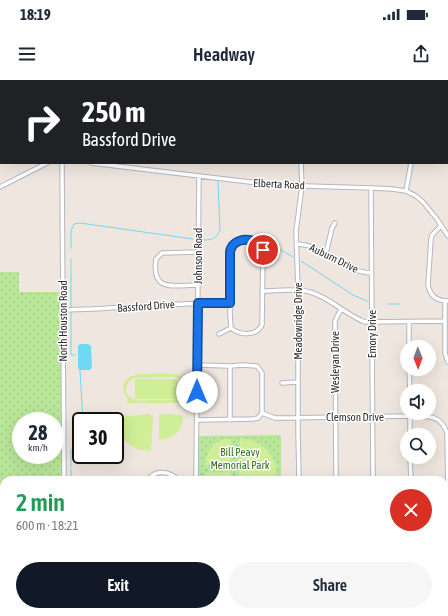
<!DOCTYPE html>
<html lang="en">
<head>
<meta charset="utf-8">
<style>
  body { margin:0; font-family:"Asap Condensed",sans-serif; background:#f6f6f7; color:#1f2937; height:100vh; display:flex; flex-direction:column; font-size:15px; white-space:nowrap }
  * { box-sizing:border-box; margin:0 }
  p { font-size:13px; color:#747a83 }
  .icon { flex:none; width:22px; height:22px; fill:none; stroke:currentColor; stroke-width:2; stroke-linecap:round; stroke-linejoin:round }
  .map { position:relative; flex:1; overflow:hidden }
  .sheet { position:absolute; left:0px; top:396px; width:448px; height:140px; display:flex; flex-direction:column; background:#fff; border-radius:12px 12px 0 0; box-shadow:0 4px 16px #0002 }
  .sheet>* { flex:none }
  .top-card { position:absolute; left:0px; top:0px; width:448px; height:84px; box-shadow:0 4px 16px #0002; background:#202124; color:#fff; overflow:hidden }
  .needle { width:26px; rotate:179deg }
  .buttons { position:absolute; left:400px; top:260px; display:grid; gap:8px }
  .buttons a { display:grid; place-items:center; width:36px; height:36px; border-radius:50%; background:#fff; box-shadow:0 4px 16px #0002; font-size:20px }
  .speed { position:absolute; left:12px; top:332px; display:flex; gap:8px; font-size:20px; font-weight:700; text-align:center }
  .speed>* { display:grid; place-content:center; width:52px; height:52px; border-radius:50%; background:#fff; box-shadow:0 4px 16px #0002; line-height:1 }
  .speed small { font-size:10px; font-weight:400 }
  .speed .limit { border:2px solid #111; border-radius:6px; background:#fff; color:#111 }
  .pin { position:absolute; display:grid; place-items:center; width:34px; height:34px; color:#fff; margin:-17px; border:2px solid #fff; border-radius:50%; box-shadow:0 1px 4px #0007 }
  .me { position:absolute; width:44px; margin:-22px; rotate:0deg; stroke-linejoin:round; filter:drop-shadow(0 0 3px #0008) }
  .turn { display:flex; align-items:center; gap:14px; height:84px; padding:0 16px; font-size:18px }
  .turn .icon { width:52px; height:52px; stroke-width:2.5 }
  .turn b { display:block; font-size:28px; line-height:34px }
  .round { display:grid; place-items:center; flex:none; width:42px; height:42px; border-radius:21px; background:#f6f6f7 }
  .overview { display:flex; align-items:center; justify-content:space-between; height:68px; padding:0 16px }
  h1 { font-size:24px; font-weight:600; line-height:30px; color:#1e9e55 }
  .cta { display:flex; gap:8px; margin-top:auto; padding:8px 16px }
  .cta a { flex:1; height:46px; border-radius:24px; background:#111827; color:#fff; font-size:16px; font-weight:600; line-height:46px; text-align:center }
  .cta a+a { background:#f6f6f7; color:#1f2937 }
  .status { display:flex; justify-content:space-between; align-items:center; height:28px; padding:0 20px; background:#fff; direction:ltr }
  .status svg { height:11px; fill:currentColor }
  header { display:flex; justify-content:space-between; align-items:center; height:52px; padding:0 16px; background:#fff; font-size:18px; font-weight:600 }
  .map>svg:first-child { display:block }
  .park { fill:url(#park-dots); fill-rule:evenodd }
  .pitch { fill:#cfee96; fill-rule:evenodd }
  .water { fill:#6fd9f4 }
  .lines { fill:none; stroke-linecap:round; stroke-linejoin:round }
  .stream { stroke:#6fd9f4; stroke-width:1 }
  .minor-casing { stroke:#b3b7c1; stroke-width:5.5 }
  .minor { stroke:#fff; stroke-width:3.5 }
  .route-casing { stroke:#114b97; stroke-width:10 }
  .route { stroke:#1a73e8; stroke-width:7 }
  .labels { text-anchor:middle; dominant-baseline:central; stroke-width:3; stroke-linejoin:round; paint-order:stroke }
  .street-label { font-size:11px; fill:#2d2d2d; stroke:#fff }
  .park-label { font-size:11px; fill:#306f18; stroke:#fff }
</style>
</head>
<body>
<div class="status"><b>18:19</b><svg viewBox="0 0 49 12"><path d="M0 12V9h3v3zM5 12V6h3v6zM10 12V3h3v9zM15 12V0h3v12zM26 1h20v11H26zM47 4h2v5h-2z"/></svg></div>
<header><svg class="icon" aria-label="menu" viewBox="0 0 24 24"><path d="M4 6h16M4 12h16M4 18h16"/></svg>Headway<svg class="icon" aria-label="share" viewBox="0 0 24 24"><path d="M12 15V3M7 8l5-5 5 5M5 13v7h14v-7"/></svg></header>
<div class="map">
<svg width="448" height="536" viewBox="0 0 448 536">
  <defs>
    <pattern id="park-dots" width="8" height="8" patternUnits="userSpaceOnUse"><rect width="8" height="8" fill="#b9e79a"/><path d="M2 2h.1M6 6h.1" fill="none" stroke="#9fc685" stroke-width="1.8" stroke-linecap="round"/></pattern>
  </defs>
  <rect width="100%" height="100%" fill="#efe7df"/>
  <path class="park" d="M0 192H19V212H63L64 400H4V408L0 409ZM21 341H55V375H21Z
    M281 355V400H199V356Z"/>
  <path class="pitch" d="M142 294C155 294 184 289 188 305 190 311 187 316 184 320V323H127V320L128 319C117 306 126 294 142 294ZM134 298 175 297 180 299 184 303C193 323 167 320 155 320 148 320 139 322 133 319 122 315 125 302 134 298Z
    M135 299H177V319H135Z
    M150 334 153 338 151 371C131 371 115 357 117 337Z
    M160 334 183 335C184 350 174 359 159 360V336Z
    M240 358C261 360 278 374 276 396H240L239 394Z
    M225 359H231L230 384 205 385C206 371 212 363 225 359Z
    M230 392V400H206L205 393Z"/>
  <path class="water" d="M80 264H88L91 266 92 287 90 290H80L78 288V266Z"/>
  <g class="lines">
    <path class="stream" d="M204 160C213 160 217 158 220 150L218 101
      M268 162 293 177
      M71 168V151L74 144 80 143 193 159
      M301 181 353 215 367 221
      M388 224H400
      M71 228V179
      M71 232V275H75
      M80 290 83 341
      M71 387V370L81 364
      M71 389V400
      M0 411 4 417"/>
    <g class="minor-casing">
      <path id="minor" d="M59 0H138
        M212 0 214 1
        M257 0V1
        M292 0 293 1
        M327 0 328 1
        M365 0 366 1
        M426 0V1
        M0 3H1
        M447 37H448
        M447 77H448
        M62 83 64 400
        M91 83 274 105 371 108 392 109 406 111 416 116 423 122 437 139 448 156
        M0 107 47 83
        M371 108 373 400
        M406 111 411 83
        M441 146 432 155 431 159 428 205C430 216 437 221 448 221
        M240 160C250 160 260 159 263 170L262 245C256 257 239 255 231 248L230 234 231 172 233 164Z
        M297 164C326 165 342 192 371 193
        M326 173 332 148 335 143
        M198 205C174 205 151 213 156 179L162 173 198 172
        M262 211C277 211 295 208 310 212 329 217 346 235 365 242L445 241
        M445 221V273L448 282
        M63 230C119 229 174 222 230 223
        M409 242V267
        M219 254 231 248
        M230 286V340
        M409 289 410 311
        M282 303 298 302
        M262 333 275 338H281L410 336C427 337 440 333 447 353L448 418
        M410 333V355
        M197 340 253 339 258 338 262 333V293L257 286 243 285 230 286 197 285
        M410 377 411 400
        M148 400C155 389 170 391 178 400
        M196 400 199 96
        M299 400 298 351V210L296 151 302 106 301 83
        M336 400 335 241 341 229
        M444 438H448
        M444 461 448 451V443
        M444 481C448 499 447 518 446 536
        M0 498 4 499
        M100 532 101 536
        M345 532 353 536
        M65 536V532
        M142 536 145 532
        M174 536 176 532
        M196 536V532
        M332 536 336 532
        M378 536H382L387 532"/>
    </g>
    <use href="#minor" class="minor"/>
  </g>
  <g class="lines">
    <g class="route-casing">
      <path id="route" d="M197 312 198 223H230V172C232 156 259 156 263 170"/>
    </g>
    <use href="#route" class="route"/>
  </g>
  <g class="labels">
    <g class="street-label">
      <text transform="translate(279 104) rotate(3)">Elberta Road</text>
      <text transform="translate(198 176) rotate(-90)">Johnson Road</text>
      <text transform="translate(334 178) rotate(26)">Auburn Drive</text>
      <text transform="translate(146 226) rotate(-4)">Bassford Drive</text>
      <text transform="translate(63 241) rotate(-90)">North Houston Road</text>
      <text transform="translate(298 241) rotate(-90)">Meadowridge Drive</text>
      <text transform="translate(372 254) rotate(-90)">Emory Drive</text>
      <text transform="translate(335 282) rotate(-90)">Wesleyan Drive</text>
      <text x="355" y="337">Clemson Drive</text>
    </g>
    <g class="park-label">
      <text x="240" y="372">Bill Peavy<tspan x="240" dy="13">Memorial Park</tspan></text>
    </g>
  </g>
</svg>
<div class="buttons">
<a><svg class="needle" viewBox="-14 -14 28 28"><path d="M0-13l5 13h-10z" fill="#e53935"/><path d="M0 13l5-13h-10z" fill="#747a83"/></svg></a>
<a><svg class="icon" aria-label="sound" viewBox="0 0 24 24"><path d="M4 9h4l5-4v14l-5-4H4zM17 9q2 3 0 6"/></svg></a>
<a><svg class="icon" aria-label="search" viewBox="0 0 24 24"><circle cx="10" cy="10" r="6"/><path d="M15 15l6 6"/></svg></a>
</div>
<div class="speed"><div>28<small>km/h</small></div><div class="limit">30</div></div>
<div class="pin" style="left:263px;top:170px;background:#d93025"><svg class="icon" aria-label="arrive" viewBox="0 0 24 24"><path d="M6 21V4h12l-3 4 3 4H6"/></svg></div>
<svg class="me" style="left:197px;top:312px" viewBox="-20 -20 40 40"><circle r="19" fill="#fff"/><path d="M0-13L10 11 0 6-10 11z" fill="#1a73e8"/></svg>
<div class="top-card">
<div class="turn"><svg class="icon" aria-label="right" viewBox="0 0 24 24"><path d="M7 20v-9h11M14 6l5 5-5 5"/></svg><div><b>250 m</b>Bassford Drive</div></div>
</div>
<section class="sheet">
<div class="overview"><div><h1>2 min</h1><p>600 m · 18:21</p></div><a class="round" style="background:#d93025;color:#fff"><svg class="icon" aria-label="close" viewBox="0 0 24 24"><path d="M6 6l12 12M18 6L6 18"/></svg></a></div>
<div class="cta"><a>Exit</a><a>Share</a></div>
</section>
</div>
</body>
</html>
